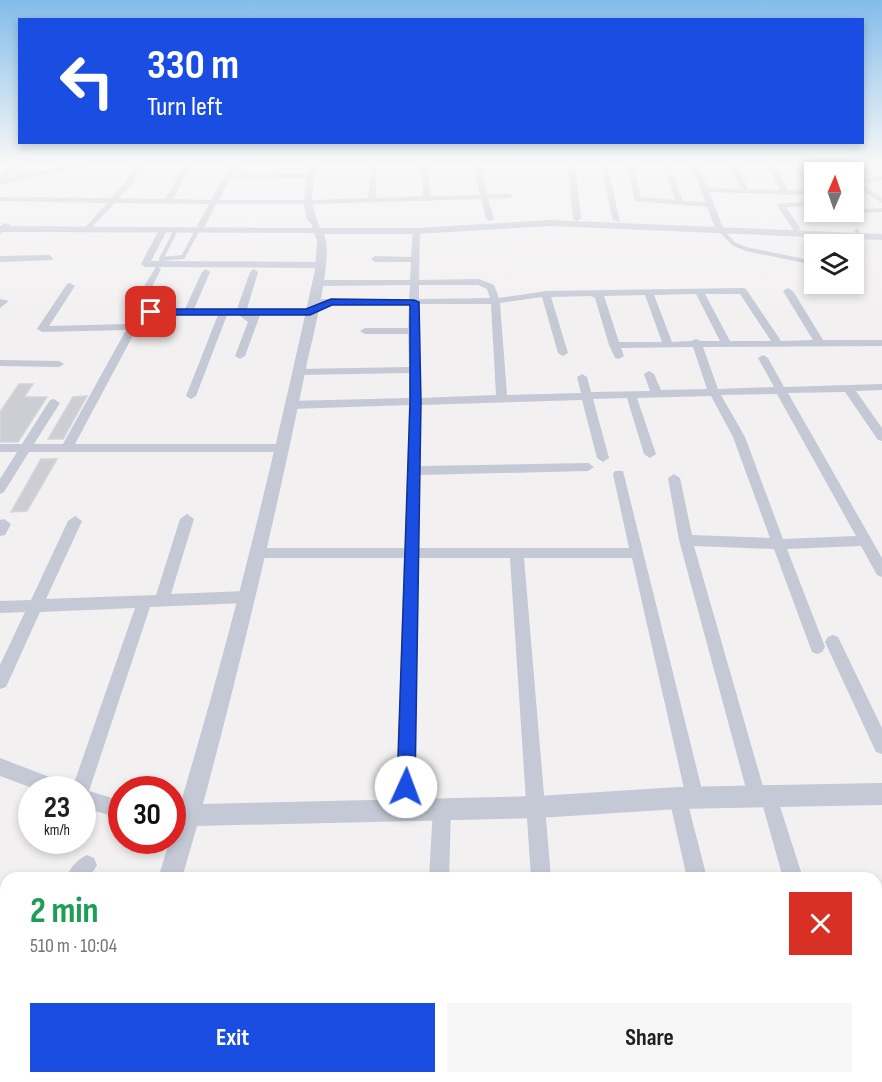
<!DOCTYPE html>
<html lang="en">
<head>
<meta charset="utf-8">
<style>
  body { margin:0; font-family:"Sofia Sans Condensed",sans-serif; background:#f6f6f6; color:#202124; height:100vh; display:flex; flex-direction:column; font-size:22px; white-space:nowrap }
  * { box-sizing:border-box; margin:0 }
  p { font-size:20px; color:#757577 }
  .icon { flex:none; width:33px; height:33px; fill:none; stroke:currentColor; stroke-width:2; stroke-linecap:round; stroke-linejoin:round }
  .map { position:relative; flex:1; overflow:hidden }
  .details { position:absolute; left:0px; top:872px; width:882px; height:212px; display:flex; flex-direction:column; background:#fff; border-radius:18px 18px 0 0; box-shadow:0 3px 9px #0003 }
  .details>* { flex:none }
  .guide { position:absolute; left:18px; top:18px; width:846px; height:126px; border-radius:0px; box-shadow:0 3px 9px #0003; background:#1a4de2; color:#fff; overflow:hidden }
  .needle { width:39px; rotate:2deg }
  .fabs { position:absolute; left:804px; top:162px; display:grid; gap:12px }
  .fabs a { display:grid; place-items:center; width:60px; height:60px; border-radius:0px; background:#fff; box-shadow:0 3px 9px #0003; font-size:30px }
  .speed { position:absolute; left:18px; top:776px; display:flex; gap:12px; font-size:30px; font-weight:700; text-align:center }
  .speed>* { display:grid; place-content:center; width:78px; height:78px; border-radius:50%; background:#fff; box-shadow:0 3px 9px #0003; line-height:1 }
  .speed small { font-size:15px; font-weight:400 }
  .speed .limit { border:9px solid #d22; background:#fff; color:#111 }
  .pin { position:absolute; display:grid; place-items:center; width:51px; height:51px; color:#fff; margin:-26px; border-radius:12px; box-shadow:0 3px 9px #0006 }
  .me { position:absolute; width:66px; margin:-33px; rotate:2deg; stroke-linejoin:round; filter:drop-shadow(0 0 4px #0008) }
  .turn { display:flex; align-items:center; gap:21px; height:126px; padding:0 30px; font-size:27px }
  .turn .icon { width:78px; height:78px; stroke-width:2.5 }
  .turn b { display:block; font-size:42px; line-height:51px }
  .round { display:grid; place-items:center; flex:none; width:63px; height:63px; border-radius:0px; background:#f6f6f6 }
  .headline { display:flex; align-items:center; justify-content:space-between; height:102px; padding:0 30px }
  h1 { font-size:36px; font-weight:700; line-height:45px; color:#1e9e55 }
  .button { display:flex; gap:12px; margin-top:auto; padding:12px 30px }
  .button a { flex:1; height:69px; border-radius:0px; background:#1a4de2; color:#fff; font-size:24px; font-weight:700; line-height:69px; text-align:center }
  .button a+a { background:#f6f6f6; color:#202124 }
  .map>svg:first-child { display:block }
  .building { fill:#cdced4; stroke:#d4d5db; stroke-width:1.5 }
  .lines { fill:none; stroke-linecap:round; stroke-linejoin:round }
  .service { stroke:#c4c9d5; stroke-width:4 }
  .minor { fill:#c4c9d5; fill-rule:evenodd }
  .tertiary { fill:#c4c9d5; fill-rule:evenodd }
  .route { fill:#1a4de2; stroke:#113293; stroke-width:1.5 }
</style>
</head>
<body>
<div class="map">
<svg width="882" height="1082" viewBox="0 0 882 1082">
  <rect width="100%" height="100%" fill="#f2f0f0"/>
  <path class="building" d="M19 384H33L24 397H47L18 442H0V412Z
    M87 396 63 439H48L73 397Z
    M41 459H57L27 511 11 512Z"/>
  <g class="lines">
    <path class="service" d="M176 230 161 259 183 257 197 231
      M720 230 734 244 746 249 814 263
      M854 246 857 231"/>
    <path class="minor" d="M13 164H20L0 183V177Z
      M134 164H141L133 183 119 198 165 199 185 164H192L173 199 211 200 230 164H237L232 175 307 174 308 164H315L312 200 368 198 371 164H377L376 198 423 196 421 164H428L431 196 480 195 472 164H479L487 194H509L513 196 509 198 488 199 494 219 490 221 486 219 481 199 312 204 319 226 315 228 307 220 304 204H216L205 226 201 228 197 226 209 204 115 203 87 232 83 230 107 203 0 201V197L111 198 126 182ZM306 178 304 200H219L230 179Z
      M568 164H575L581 219 577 221 573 219Z
      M600 164H607L620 222 613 220Z
      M626 164H633L641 197 675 200 663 164H670L683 201 705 202 691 164H698L707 188 740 189 730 164H737L748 189 780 190 767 164H774L788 190 814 188V192L799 195 709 192 724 230 720 232 716 230 707 207 635 201Z
      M811 164H818L824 172H817Z
      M882 176V180L862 184 882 198V203L854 185V181Z
      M814 202V206L786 207 801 229 797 231H794L777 205 781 203Z
      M854 202 865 209 882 208V212L863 213 854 207Z
      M4 223 11 225 0 234V227Z
      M160 228 167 230 151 261 320 262 324 265 320 268 158 267 161 269 145 301 146 308 185 309 202 272 206 269 210 272 194 309H237L250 272 254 269 258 272 247 309H311L316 312 311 315H260L245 356 240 359 235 356 248 322 239 315H227L196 396 191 399 186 396 218 315 145 313 75 444H282L288 448 282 452H29L4 492 0 494V479L17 452H0V444H22L50 400 54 399 60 403 34 444H63L126 330 42 332 37 329 67 284 70 283 75 286 49 326 129 324 137 310 135 301 156 267H145L141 264Z
      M413 229 420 231 419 280 479 279 494 285 499 298 546 291 743 288 746 289 781 341 813 340 783 291 788 288 793 291 823 340H882V346L703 347 718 389 774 387 758 358 763 355 768 358 784 387 882 384V390L856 391 882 428V441L878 440 845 392 788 393 882 558V577L877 575 861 546 787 549 825 647 822 652 817 654 812 652 774 549 694 546 764 790 769 788 775 791 803 878H783L762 803 757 805 751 802 748 796 679 540 668 478 674 474 680 478 692 535 770 538 733 437 711 396 637 398 656 454 650 458 644 454 627 398 593 399 609 458 603 462 597 458 582 400 420 405V466L588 463 594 467 588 471 419 475 418 548H629L613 474 615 471H623L704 798 701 804 695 807 688 804 707 878H687L669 798 672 792 678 789 685 793 632 558H524L551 878H531L510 558H418L414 810 411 816 405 819 399 816 396 810 404 558H256L251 557 249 553 251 549 256 548H405L409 405 290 409 284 405 290 401 409 398V373L297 375 292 372 297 369 409 367 408 334H365L360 331 365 328H408L409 304 313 305 308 302 313 299H409L410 285 317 286 312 283 317 280H410L411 262H375L371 259 375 256 411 257ZM419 285H478L487 289 490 298 419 299ZM696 294 720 341H701L696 339 691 341 672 342 654 295ZM705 294H740L771 341H730ZM645 295 662 342H619L604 296ZM591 296 595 298 609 345 615 358 619 359 624 356 621 348 693 347 707 389 661 390 654 374 649 371 644 374 650 391 591 392 587 377 582 374 577 377 581 393 507 395 500 303 542 297 558 353 563 356 568 353 551 297ZM418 304H491L496 395 420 398ZM777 394 856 536 783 539 745 437 721 395Z
      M49 255 53 258 52 260 0 262V256Z
      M1 299 9 301 0 308V300Z
      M0 360 59 361 64 364 59 367 0 366Z
      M187 514 194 519 171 594 246 591 251 593 253 597 251 601 246 603 150 607 89 791 122 801V819L82 807V789H72L135 608 40 612 6 687 0 689V665L25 612 0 613V601L31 600 68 521 75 516 82 521 46 599 156 595 180 519Z
      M4 519 11 524 5 535 0 536V520Z
      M833 635 838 637 882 728V754L876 752 825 642 828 637Z
      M0 758 65 783 68 789H35L0 776Z
      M442 799 448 802 451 808 449 878H429L433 808 436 802Z
      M87 855 94 858 97 865 89 878H66C70 868 77 859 87 855Z
      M6 937V962L0 964V939Z
      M300 1077H322V1082H300Z
      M420 1077H442V1082H420Z
      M539 1077H561V1082H539Z
      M615 1077H635L637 1082H613Z
      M731 1077H753L754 1082H732Z
      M844 1077H869L871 1082H846Z"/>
    <path class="tertiary" d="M73 164H92L0 185V179Z
      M551 220 882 234V240L551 226 416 234H324C334 254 313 337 307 363 277 511 242 658 203 804L538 796 678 787 882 783V805L678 809 538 818 197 826 182 878H158L170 840H172V831C229 646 274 459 315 270L317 240 314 233 0 232V226L311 228 315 223 321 228H416Z
      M83 1077H112L110 1082H81Z"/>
  </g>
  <linearGradient id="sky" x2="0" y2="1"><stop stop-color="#83bcea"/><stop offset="0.52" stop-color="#f9f8f8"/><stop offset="1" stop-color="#f9f8f8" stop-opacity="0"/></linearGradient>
  <rect width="882" height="316" fill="url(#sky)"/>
  <path class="route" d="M331 299 414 300 419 302 421 402 415 787 412 793 406 796 400 793 397 787 410 402V305H332L310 315H151L146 312 151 309H306Z"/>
</svg>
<div class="fabs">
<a><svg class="needle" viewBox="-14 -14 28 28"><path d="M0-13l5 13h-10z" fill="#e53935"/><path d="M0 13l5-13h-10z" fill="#757577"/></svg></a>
<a><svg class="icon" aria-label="layers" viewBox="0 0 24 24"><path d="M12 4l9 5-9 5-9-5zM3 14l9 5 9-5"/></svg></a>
</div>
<div class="speed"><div>23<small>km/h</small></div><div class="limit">30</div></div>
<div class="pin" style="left:151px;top:312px;background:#d93025"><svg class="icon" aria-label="arrive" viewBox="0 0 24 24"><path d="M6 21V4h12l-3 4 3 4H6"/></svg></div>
<svg class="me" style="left:406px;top:787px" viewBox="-20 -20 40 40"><circle r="19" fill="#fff"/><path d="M0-13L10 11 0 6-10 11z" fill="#1a4de2"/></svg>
<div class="guide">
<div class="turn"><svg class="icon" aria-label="left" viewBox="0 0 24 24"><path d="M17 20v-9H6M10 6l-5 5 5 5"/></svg><div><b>330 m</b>Turn left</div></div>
</div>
<section class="details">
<div class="headline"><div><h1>2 min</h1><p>510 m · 10:04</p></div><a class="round" style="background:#d93025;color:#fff"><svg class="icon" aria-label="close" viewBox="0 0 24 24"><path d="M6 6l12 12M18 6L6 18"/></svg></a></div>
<div class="button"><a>Exit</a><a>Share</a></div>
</section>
</div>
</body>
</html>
